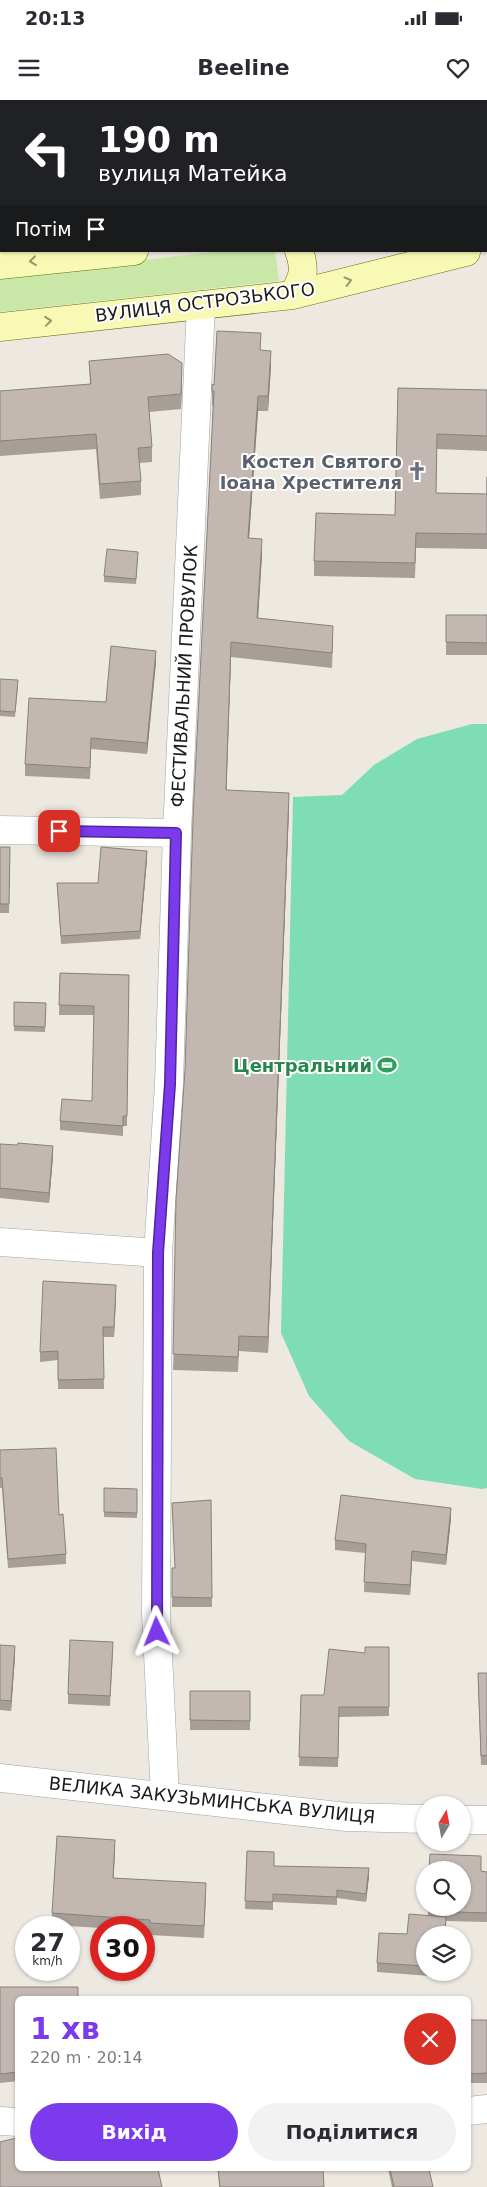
<!DOCTYPE html>
<html lang="uk">
<head>
<meta charset="utf-8">
<style>
  body { margin:0; font-family:"DejaVu Sans",sans-serif; background:#f2f2f3; color:#2b2b33; height:100vh; display:flex; flex-direction:column; font-size:19px; white-space:nowrap }
  * { box-sizing:border-box; margin:0 }
  p { font-size:16px; color:#7c7c81 }
  .icon { flex:none; width:28px; height:28px; fill:none; stroke:currentColor; stroke-width:2; stroke-linecap:round; stroke-linejoin:round }
  .map { position:relative; flex:1; overflow:hidden }
  .sheet { position:absolute; left:15px; top:1896px; width:456px; height:175px; display:flex; flex-direction:column; background:#fff; border-radius:8px; box-shadow:0 1px 4px #0004 }
  .sheet>* { flex:none }
  .guide { position:absolute; left:0px; top:0px; width:488px; height:152px; box-shadow:0 1px 4px #0004; background:#202124; color:#fff; overflow:hidden }
  .needle { width:32px; rotate:10deg }
  .fabs { position:absolute; left:416px; top:1696px; display:grid; gap:10px }
  .fabs a { display:grid; place-items:center; width:55px; height:55px; border-radius:50%; background:#fff; box-shadow:0 1px 4px #0004; font-size:25px }
  .speed { position:absolute; left:15px; top:1816px; display:flex; gap:10px; font-size:25px; font-weight:700; text-align:center }
  .speed>* { display:grid; place-content:center; width:65px; height:65px; border-radius:50%; background:#fff; box-shadow:0 1px 4px #0004; line-height:1 }
  .speed small { font-size:12px; font-weight:400 }
  .speed .limit { border:8px solid #d22; background:#fff; color:#111 }
  .pin { position:absolute; display:grid; place-items:center; width:42px; height:42px; color:#fff; margin:-21px; border-radius:10px; box-shadow:0 2px 8px #0006 }
  .me { position:absolute; width:55px; margin:-28px; rotate:358deg; stroke-linejoin:round; filter:drop-shadow(0 0 4px #0008) }
  .turn { display:flex; align-items:center; gap:18px; height:105px; padding:0 15px; font-size:22px }
  .turn .icon { width:65px; height:65px; stroke-width:2.5 }
  .turn b { display:block; font-size:35px; line-height:42px }
  .then { display:flex; align-items:center; height:48px; padding:0 15px; background:#0003; gap:10px; font-size:19px }
  .round { display:grid; place-items:center; flex:none; width:52px; height:52px; border-radius:26px; background:#f2f2f3 }
  .overview { display:flex; align-items:center; justify-content:space-between; height:85px; padding:0 15px }
  h1 { font-size:30px; font-weight:600; line-height:38px; color:#7c3aed }
  .cta { display:flex; gap:10px; margin-top:auto; padding:10px 15px }
  .cta a { flex:1; height:58px; border-radius:30px; background:#7c3aed; color:#fff; font-size:20px; font-weight:600; line-height:58px; text-align:center }
  .cta a+a { background:#f2f2f3; color:#2b2b33 }
  .status { display:flex; justify-content:space-between; align-items:center; height:35px; padding:0 25px; background:#fff; direction:ltr }
  .status svg { height:14px; fill:currentColor }
  header { display:flex; justify-content:space-between; align-items:center; height:65px; padding:0 15px; background:#fff; font-size:22px; font-weight:600 }
  .map>svg:first-child { display:block }
  .grass { fill:#c9e8a7 }
  .pitch { fill:#7fddb6 }
  .lines { fill:none; stroke-linecap:round; stroke-linejoin:round }
  .minor-casing { stroke:#a3a3a3; stroke-width:29 }
  .tertiary-casing { stroke:#a3a3a3; stroke-width:29 }
  .secondary-casing { stroke:#687105; stroke-width:29 }
  .minor { stroke:#fff; stroke-width:28 }
  .tertiary { stroke:#fff; stroke-width:28 }
  .secondary { stroke:#f7f9b4; stroke-width:28 }
  .wall { fill:#a79e98 }
  .shaded-wall { fill:#88817c }
  .building { fill:#c2b8b1; stroke:#88817c }
  .oneway { stroke:#949670 }
  .route-casing { stroke:#51269a; stroke-width:12 }
  .route { stroke:#7c3aed; stroke-width:9 }
  .labels { text-anchor:middle; dominant-baseline:central; stroke-width:4; stroke-linejoin:round; paint-order:stroke }
  .street-label { font-size:18px; fill:#1c1c1c; stroke:#fff }
  .worship-label { font-size:18px; font-weight:bold; fill:#5b616d; stroke:#fff; text-anchor:end }
  .leisure-label { font-size:18px; font-weight:bold; fill:#27864d; stroke:#fff; text-anchor:end }
</style>
</head>
<body>
<div class="status"><b>20:13</b><svg viewBox="0 0 49 12"><path d="M0 12V9h3v3zM5 12V6h3v6zM10 12V3h3v9zM15 12V0h3v12zM26 1h20v11H26zM47 4h2v5h-2z"/></svg></div>
<header><svg class="icon" aria-label="menu" viewBox="0 0 24 24"><path d="M4 6h16M4 12h16M4 18h16"/></svg>Beeline<svg class="icon" aria-label="heart" viewBox="0 0 24 24"><path d="M12 20l-8-8c-3-5 5-10 8-4 3-6 11-1 8 4z"/></svg></header>
<div class="map">
<svg width="487" height="2087" viewBox="0 0 487 2087">
  <rect width="100%" height="100%" fill="#ede9e1"/>
  <path class="grass" d="M220 151H275L279 181 0 212V177Z"/>
  <path class="pitch" d="M472 624H487V1388L482 1389 415 1379 349 1341 309 1296 281 1233 293 697 342 695 374 665 417 639Z"/>
  <g class="lines">
    <g class="minor-casing">
      <path id="minor" d="M412 0V1
        M0 730 177 733
        M0 1142 158 1153
        M165 1696 156 1514 158 1153 169 984 177 733 201 205
        M469 2011 487 2009
        M0 2021 18 2022"/>
    </g>
    <g class="tertiary-casing">
      <path id="tertiary" d="M0 1678 347 1717 425 1719
        M462 1720H487"/>
    </g>
    <g class="secondary-casing">
      <path id="secondary" d="M0 165 134 151
        M293 195C303 178 306 170 299 151
        M0 227 293 195 466 152"/>
    </g>
    <use href="#minor" class="minor"/>
    <use href="#tertiary" class="tertiary"/>
    <use href="#secondary" class="secondary"/>
  </g>
  <path class="wall" d="M261 250 271 266 268 311H258L249 438 262 454 258 519 333 541 332 568 231 557 226 690 289 708 268 1253 239 1251 238 1272 173 1270 185 970 213 306H212V284L214 285Z
    M89 261 182 278 181 309 149 312 152 347V362L139 363 141 381V395L100 399 96 349 0 356V291L90 285Z
    M398 288 487 290V351L437 349 436 393 487 394V377V449L416 448 415 478 314 476V461L395 415Z
    M138 457 136 484 104 482V476Z
    M446 515H487V555H446Z
    M156 562 147 654 91 649 90 679 25 676V664L106 602Z
    M0 579 18 586 15 617 0 616Z
    M0 747H10L9 813H0Z
    M147 759 140 839 61 844 57 783H98Z
    M60 873 129 875 127 1026H123V1036L60 1030V1021L92 1001 94 915H59Z
    M14 902 46 903 45 932 14 931Z
    M0 1044 53 1056 49 1103 0 1098Z
    M116 1195 114 1237H103L104 1289H58V1260L40 1262V1252Z
    M0 1350 59 1415 66 1454V1464L8 1468 2 1388H0Z
    M104 1388 137 1389V1418L104 1417Z
    M211 1400 212 1507H172V1468H175L172 1403Z
    M451 1418 446 1465 412 1461 410 1495 364 1492 365 1453 335 1450V1440Z
    M0 1545 15 1556 11 1611 0 1610Z
    M389 1547V1616L339 1617 338 1667 299 1666 301 1595H324L365 1553Z
    M113 1552 110 1606 68 1604V1594Z
    M487 1573V1665H481L478 1582Z
    M190 1591H250V1630H190Z
    M115 1751 113 1778 206 1795 204 1838 150 1835V1831H144V1828H101L52 1825V1813Z
    M247 1751 274 1766 369 1776 366 1802 337 1798V1805L273 1802V1810L245 1809Z
    M481 1771 487 1772V1822L446 1821V1835H425V1872H444L443 1877 377 1872V1863L428 1816V1808Z
    M0 1887 18 1899V1981L0 1983Z
    M469 1920H487V1983H469Z
    M218 2069H355L323 2071 324 2087H219Z
    M388 2069H429L433 2087H392Z"/>
  <path class="shaded-wall" d="M271 251V266L268 311V296Z
    M182 263V278L181 309V294Z
    M258 296V311L248 453V438Z
    M262 439V454L257 534V518Z
    M231 542V557L226 706V690Z
    M156 551V562L147 654V643Z
    M289 693V708L268 1253V1237Z
    M147 751V759L140 839V831Z
    M53 1046V1056L49 1103V1093Z
    M116 1185V1195L114 1237V1227Z
    M451 1408V1418L446 1465V1455Z
    M412 1451V1461L410 1495V1485Z
    M15 1546V1556L11 1611V1601Z
    M115 1740V1751L113 1790V1778Z
    M369 1768V1776L366 1802V1794Z"/>
  <path class="building" d="M217 231 261 233 260 250 271 251 268 296H258L248 438 262 439 257 518 333 526 332 553 231 542 226 690 289 693 268 1237 239 1236 238 1257 173 1254 176 1099 185 970 193 718 214 291H212V284L214 285Z
    M168 254 182 263 181 294 148 297 152 347 138 348 141 381 100 384 96 334 0 341V291L91 284 89 261Z
    M398 288 487 290V336L437 334 436 393 487 394V377V434L416 433 415 463 314 461 316 413 395 415Z
    M107 449 138 452 136 479 104 476Z
    M446 515H487V543L446 542Z
    M111 546 156 551 147 643 91 638 90 668 25 664 29 598 106 602Z
    M0 579 18 580 15 612 0 611Z
    M0 747H10L9 804H0Z
    M101 747 147 751 140 831 61 836 57 783H98Z
    M60 873 129 875 127 1016H123V1026L60 1021 62 999 92 1001 94 906 59 905Z
    M14 902 46 903 45 927 14 926Z
    M18 1043 53 1046 49 1093 0 1088V1044L17 1045Z
    M43 1181 116 1185 114 1227H103L104 1279 58 1280V1251L40 1252Z
    M56 1348 59 1415 63 1414 66 1454 8 1459 2 1378H0V1350Z
    M104 1388 137 1389V1413L104 1412Z
    M341 1395 451 1408 446 1455 412 1451 410 1485 364 1482 366 1444 335 1440Z
    M211 1400 212 1498 172 1497V1468H175L172 1403Z
    M70 1540 113 1542 110 1596 68 1594Z
    M0 1545 15 1546 11 1601 0 1600Z
    M365 1547H389V1607H339L338 1658 299 1657 301 1595H324L329 1549 365 1553Z
    M478 1573H487V1655L481 1656Z
    M190 1591H250V1621L190 1620Z
    M57 1736 115 1740 113 1778 206 1783 204 1826 150 1823V1820L52 1813Z
    M247 1751 274 1752V1766L369 1768 366 1794 337 1790V1797L273 1794V1802L245 1801Z
    M430 1754 481 1756V1771L487 1772V1813L428 1811V1808H462V1770H429Z
    M409 1814 446 1817 445 1835H425V1866L377 1863 379 1833 407 1834Z
    M0 1887H78V1899H18V1972L0 1974Z
    M469 1920H487V1973L469 1974Z
    M17 2028 18 2069H158L162 2087H0V2042L16 2038Z
    M218 2069H323L324 2087H220Z
    M390 2069H429L433 2087H394Z"/>
  <defs><path id="oneway-chevron" d="M-2-3.5L2.5 0L-2 3.5" fill="none" stroke-width="1.6" stroke-linecap="round" stroke-linejoin="round" transform="scale(1.25)"/></defs>
  <g class="oneway">
    <use href="#oneway-chevron" transform="translate(33 161) rotate(174)"/>
    <use href="#oneway-chevron" transform="translate(348 181) rotate(-14)"/>
    <use href="#oneway-chevron" transform="translate(48 221) rotate(-6)"/>
  </g>
  <g class="lines">
    <g class="route-casing">
      <path id="route" d="M59 731 176 733 170 984 158 1153 157 1532"/>
    </g>
    <use href="#route" class="route"/>
  </g>
  <defs>
    <g id="church-bare" transform="scale(1.5)"><path d="M-1.2-6h2.4v3.5h3.3v2.4h-3.3V6h-2.4V-.1h-3.3v-2.4h3.3Z" fill="#6b7280" stroke="#fff" stroke-width="2.5" paint-order="stroke"/></g>
    <g id="stadium-bare" transform="scale(1.5)"><path d="M0-5a6.5 5 0 1 0 0 10a6.5 5 0 1 0 0-10ZM-3.5-1.8h7v3.6h-7Z" fill="#2e9e5b" stroke="#fff" stroke-width="2.5" paint-order="stroke"/></g>
  </defs>
  <g fill-rule="evenodd">
    <use href="#church-bare" x="417" y="371"/>
    <use href="#stadium-bare" x="387" y="965"/>
  </g>
  <g class="labels">
    <g class="street-label">
      <text transform="translate(205 202) rotate(-7)">ВУЛИЦЯ ОСТРОЗЬКОГО</text>
      <text transform="translate(184 576) rotate(-87)">ФЕСТИВАЛЬНИЙ ПРОВУЛОК</text>
      <text transform="translate(212 1700) rotate(6)">ВЕЛИКА ЗАКУЗЬМИНСЬКА ВУЛИЦЯ</text>
    </g>
    <g class="worship-label">
      <text x="402" y="361">Костел Святого<tspan x="402" dy="21">Іоана Хрестителя</tspan></text>
    </g>
    <g class="leisure-label">
      <text x="372" y="965">Центральний</text>
    </g>
  </g>
</svg>
<div class="fabs">
<a><svg class="needle" viewBox="-14 -14 28 28"><path d="M0-13l5 13h-10z" fill="#e53935"/><path d="M0 13l5-13h-10z" fill="#7c7c81"/></svg></a>
<a><svg class="icon" aria-label="search" viewBox="0 0 24 24"><circle cx="10" cy="10" r="6"/><path d="M15 15l6 6"/></svg></a>
<a><svg class="icon" aria-label="layers" viewBox="0 0 24 24"><path d="M12 4l9 5-9 5-9-5zM3 14l9 5 9-5"/></svg></a>
</div>
<div class="speed"><div>27<small>km/h</small></div><div class="limit">30</div></div>
<div class="pin" style="left:59px;top:731px;background:#d93025"><svg class="icon" aria-label="arrive" viewBox="0 0 24 24"><path d="M6 21V4h12l-3 4 3 4H6"/></svg></div>
<svg class="me" style="left:157px;top:1532px" viewBox="-20 -20 40 40"><path d="M0-17L14 15 0 8-14 15z" fill="#7c3aed" stroke="#fff" stroke-width="4"/></svg>
<div class="guide">
<div class="turn"><svg class="icon" aria-label="left" viewBox="0 0 24 24"><path d="M17 20v-9H6M10 6l-5 5 5 5"/></svg><div><b>190 m</b>вулиця Матейка</div></div>
<div class="then">Потім<svg class="icon" aria-label="arrive" viewBox="0 0 24 24"><path d="M6 21V4h12l-3 4 3 4H6"/></svg></div>
</div>
<section class="sheet">
<div class="overview"><div><h1>1 хв</h1><p>220 m · 20:14</p></div><a class="round" style="background:#d93025;color:#fff"><svg class="icon" aria-label="close" viewBox="0 0 24 24"><path d="M6 6l12 12M18 6L6 18"/></svg></a></div>
<div class="cta"><a>Вихід</a><a>Поділитися</a></div>
</section>
</div>
</body>
</html>
